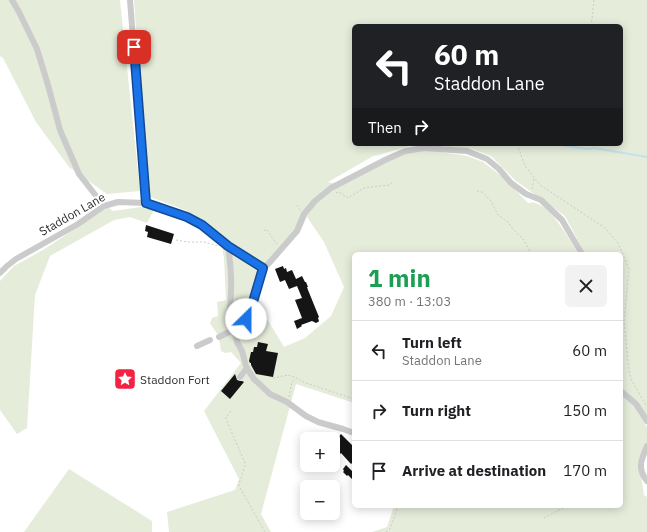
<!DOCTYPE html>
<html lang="en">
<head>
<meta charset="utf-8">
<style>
  body { margin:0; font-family:"IBM Plex Sans",sans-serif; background:#f2f2f2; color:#202124; height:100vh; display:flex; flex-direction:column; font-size:15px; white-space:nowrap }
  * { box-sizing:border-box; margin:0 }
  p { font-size:13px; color:#757577 }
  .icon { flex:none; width:22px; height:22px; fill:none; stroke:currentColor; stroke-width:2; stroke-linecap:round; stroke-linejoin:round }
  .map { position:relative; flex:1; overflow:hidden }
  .side { position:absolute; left:352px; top:252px; width:271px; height:256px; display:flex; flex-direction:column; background:#fff; border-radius:6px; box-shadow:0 2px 10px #0003 }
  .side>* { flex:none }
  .top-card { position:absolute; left:352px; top:24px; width:271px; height:122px; border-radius:6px; box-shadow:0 2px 10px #0003; background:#202124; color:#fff; overflow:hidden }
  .buttons { position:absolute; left:300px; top:432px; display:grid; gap:8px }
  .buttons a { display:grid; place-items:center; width:40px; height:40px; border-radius:6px; background:#fff; box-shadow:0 2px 10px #0003; font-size:20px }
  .pin { position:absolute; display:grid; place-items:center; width:34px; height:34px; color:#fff; margin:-17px; border-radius:8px; box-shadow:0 2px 6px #0006 }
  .me { position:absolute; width:44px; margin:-22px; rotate:23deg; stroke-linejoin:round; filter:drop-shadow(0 0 3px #0008) }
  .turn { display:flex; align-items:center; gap:14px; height:84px; padding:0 16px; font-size:18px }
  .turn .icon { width:52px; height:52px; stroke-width:2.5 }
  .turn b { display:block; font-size:28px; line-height:34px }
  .then { display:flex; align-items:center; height:38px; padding:0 16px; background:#0003; gap:8px; font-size:15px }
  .round { display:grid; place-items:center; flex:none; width:42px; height:42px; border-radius:6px; background:#f2f2f2 }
  .headline { display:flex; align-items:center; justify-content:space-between; height:68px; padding:0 16px }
  h1 { font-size:24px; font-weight:700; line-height:30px; color:#1e9e55 }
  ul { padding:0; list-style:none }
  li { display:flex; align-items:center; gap:12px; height:60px; padding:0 16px; border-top:1px solid #e0e0e0 }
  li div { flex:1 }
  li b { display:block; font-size:15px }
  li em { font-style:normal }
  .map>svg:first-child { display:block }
  .green { fill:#e5ecda; fill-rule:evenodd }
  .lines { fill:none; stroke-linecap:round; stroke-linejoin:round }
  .stream { stroke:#c4e1ee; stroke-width:2 }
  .building { fill:#151515 }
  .path { stroke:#cbcbcb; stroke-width:1; stroke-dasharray:2 2; stroke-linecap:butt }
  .minor { stroke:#cbcbcb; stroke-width:6 }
  .route-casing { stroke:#114b97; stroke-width:10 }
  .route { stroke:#1a73e8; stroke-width:7 }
  .labels { text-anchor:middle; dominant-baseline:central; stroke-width:4; stroke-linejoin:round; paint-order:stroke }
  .street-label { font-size:12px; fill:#2e2e2e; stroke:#fff }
  .poi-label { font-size:12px; fill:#2e2e2e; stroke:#fff; text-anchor:start }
</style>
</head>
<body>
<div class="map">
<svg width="647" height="532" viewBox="0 0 647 532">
  <rect width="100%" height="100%" fill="#fff"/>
  <path class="green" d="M0 0H120L140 191 107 194 69 167 36 122 3 58 0 56Z
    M134 0H647V417L638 403 621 387V254H585L565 216 516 181 491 156 472 149 447 147 438 144H621V26H354V144H416L375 156V155L328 182 342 185 406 152 426 150 467 156 483 162 504 178 528 203C530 203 532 202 535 203 551 206 570 240 578 254H354V403L296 384 261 514 271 532H169L167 512 235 490 239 479 204 411 241 363 231 352 225 353 221 351 219 337 210 323 212 318 218 316 217 302 226 300 224 258 220 235 205 221 187 211 148 196ZM307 217 324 242 344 287 331 316 305 338 284 347 257 302 264 275 268 269 300 232Z
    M108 207 113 211 141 207 154 210 147 223 130 217 114 220 50 256 35 295 27 428 17 434 0 410V281L14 266 43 250Z
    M621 395 633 405 647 427V443L639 463 644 495 647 497V532H372L387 527 394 506H621Z
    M69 469 152 521V532H24Z"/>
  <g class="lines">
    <path class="stream" d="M555 144 587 149 594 148 647 157"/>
  </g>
  <path class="building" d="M146 225 174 234 171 244 147 237 148 232 145 231Z
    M283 266 284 269 286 268 287 272 292 270 296 279 302 276 305 282H306L308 287H307L308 290 319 317 318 318 319 321 318 322 316 323 312 321 301 325 302 326 297 329 294 321 302 318 295 300 302 298 297 286 289 289 285 280 280 282 275 269Z
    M258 342 268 344 266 351 278 353 273 377 256 374 251 365V363H250L249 361 251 352H253L254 347H257Z
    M235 374 237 380 240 381H242L244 382 230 399 221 391Z
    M341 434 354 447V461L351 464 341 453 333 461V444L335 442V441Z
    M346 465 354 473V481L348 475 347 476 343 472 344 471 343 469Z"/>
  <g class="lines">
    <path class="path" d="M591 26 592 19 594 0
      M517 144 525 166 540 185 605 228 618 243 629 269 624 321 629 371 632 381 647 407
      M532 189 534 178
      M477 191 482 192 491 201 498 215 508 222 512 228 523 239 529 249V254
      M336 193 339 192 348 198 364 188 389 185 393 182
      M297 205 300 210
      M264 231 266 229 277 244
      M176 240 188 242H204L219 246
      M237 298 240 315
      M273 378 288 375 297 378
      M289 397 292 382 297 378 303 382 354 399
      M231 411 226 417V419L245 463V466L239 484V486L265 532
      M544 518 567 506
      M386 532 390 529 398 506"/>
    <path class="minor" d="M12 0 19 12 37 49 48 85 60 130 79 174 104 206
      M130 0 146 203
      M228 245C230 260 232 275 231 290 231 304 228 318 231 331L235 334 237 342 242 351 246 366 250 373 254 379 270 394 287 402 306 416 318 422 343 429 351 432
      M0 273 7 266 16 259 78 224 104 206 118 202 146 203 187 217 202 225 228 245 263 268 269 263 297 231 304 214 315 201 331 188 385 160 405 151 424 148 467 151 487 159 499 169 511 183 526 194 541 200 562 220 582 254
      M235 334 250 312 263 268
      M219 337 231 331
      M197 346 210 340
      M240 377 247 368
      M621 391 636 404 647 421
      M647 446C641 460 637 469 647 481"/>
  </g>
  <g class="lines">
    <g class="route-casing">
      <path id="route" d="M134 47 146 203 187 217 202 225 228 246 263 268 250 312 246 319"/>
    </g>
    <use href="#route" class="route"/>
  </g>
  <defs>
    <g id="sight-square" transform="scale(1.15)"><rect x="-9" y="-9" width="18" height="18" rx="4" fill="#f22243" stroke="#fff"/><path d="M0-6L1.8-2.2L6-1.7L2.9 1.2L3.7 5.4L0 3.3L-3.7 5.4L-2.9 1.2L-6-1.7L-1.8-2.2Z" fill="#fff"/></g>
  </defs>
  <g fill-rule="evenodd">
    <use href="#sight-square" x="125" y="379"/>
  </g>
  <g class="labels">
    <g class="street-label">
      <text transform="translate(72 214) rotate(-30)">Staddon Lane</text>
    </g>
    <g class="poi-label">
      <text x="140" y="379">Staddon Fort</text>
    </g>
  </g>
</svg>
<div class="buttons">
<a>+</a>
<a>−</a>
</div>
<div class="pin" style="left:134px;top:47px;background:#d93025"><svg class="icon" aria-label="arrive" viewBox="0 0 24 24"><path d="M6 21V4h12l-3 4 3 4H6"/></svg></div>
<svg class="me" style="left:246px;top:319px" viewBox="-20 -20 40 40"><circle r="19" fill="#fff"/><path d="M0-13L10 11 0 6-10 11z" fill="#1a73e8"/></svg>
<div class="top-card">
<div class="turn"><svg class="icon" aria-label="left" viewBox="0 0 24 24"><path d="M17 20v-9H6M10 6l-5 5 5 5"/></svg><div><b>60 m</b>Staddon Lane</div></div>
<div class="then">Then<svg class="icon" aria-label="right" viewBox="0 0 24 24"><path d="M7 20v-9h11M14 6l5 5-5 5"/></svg></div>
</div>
<section class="side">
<div class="headline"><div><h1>1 min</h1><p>380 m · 13:03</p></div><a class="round"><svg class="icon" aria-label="close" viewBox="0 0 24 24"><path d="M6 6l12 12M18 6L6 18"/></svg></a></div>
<ul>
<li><svg class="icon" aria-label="left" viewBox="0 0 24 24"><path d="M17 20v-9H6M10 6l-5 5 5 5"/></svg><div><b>Turn left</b><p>Staddon Lane</p></div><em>60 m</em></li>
<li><svg class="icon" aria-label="right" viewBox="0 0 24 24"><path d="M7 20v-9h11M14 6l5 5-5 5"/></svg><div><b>Turn right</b></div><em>150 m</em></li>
<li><svg class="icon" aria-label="arrive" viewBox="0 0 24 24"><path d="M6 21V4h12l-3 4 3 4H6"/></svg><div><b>Arrive at destination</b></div><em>170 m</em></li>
</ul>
</section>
</div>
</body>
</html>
